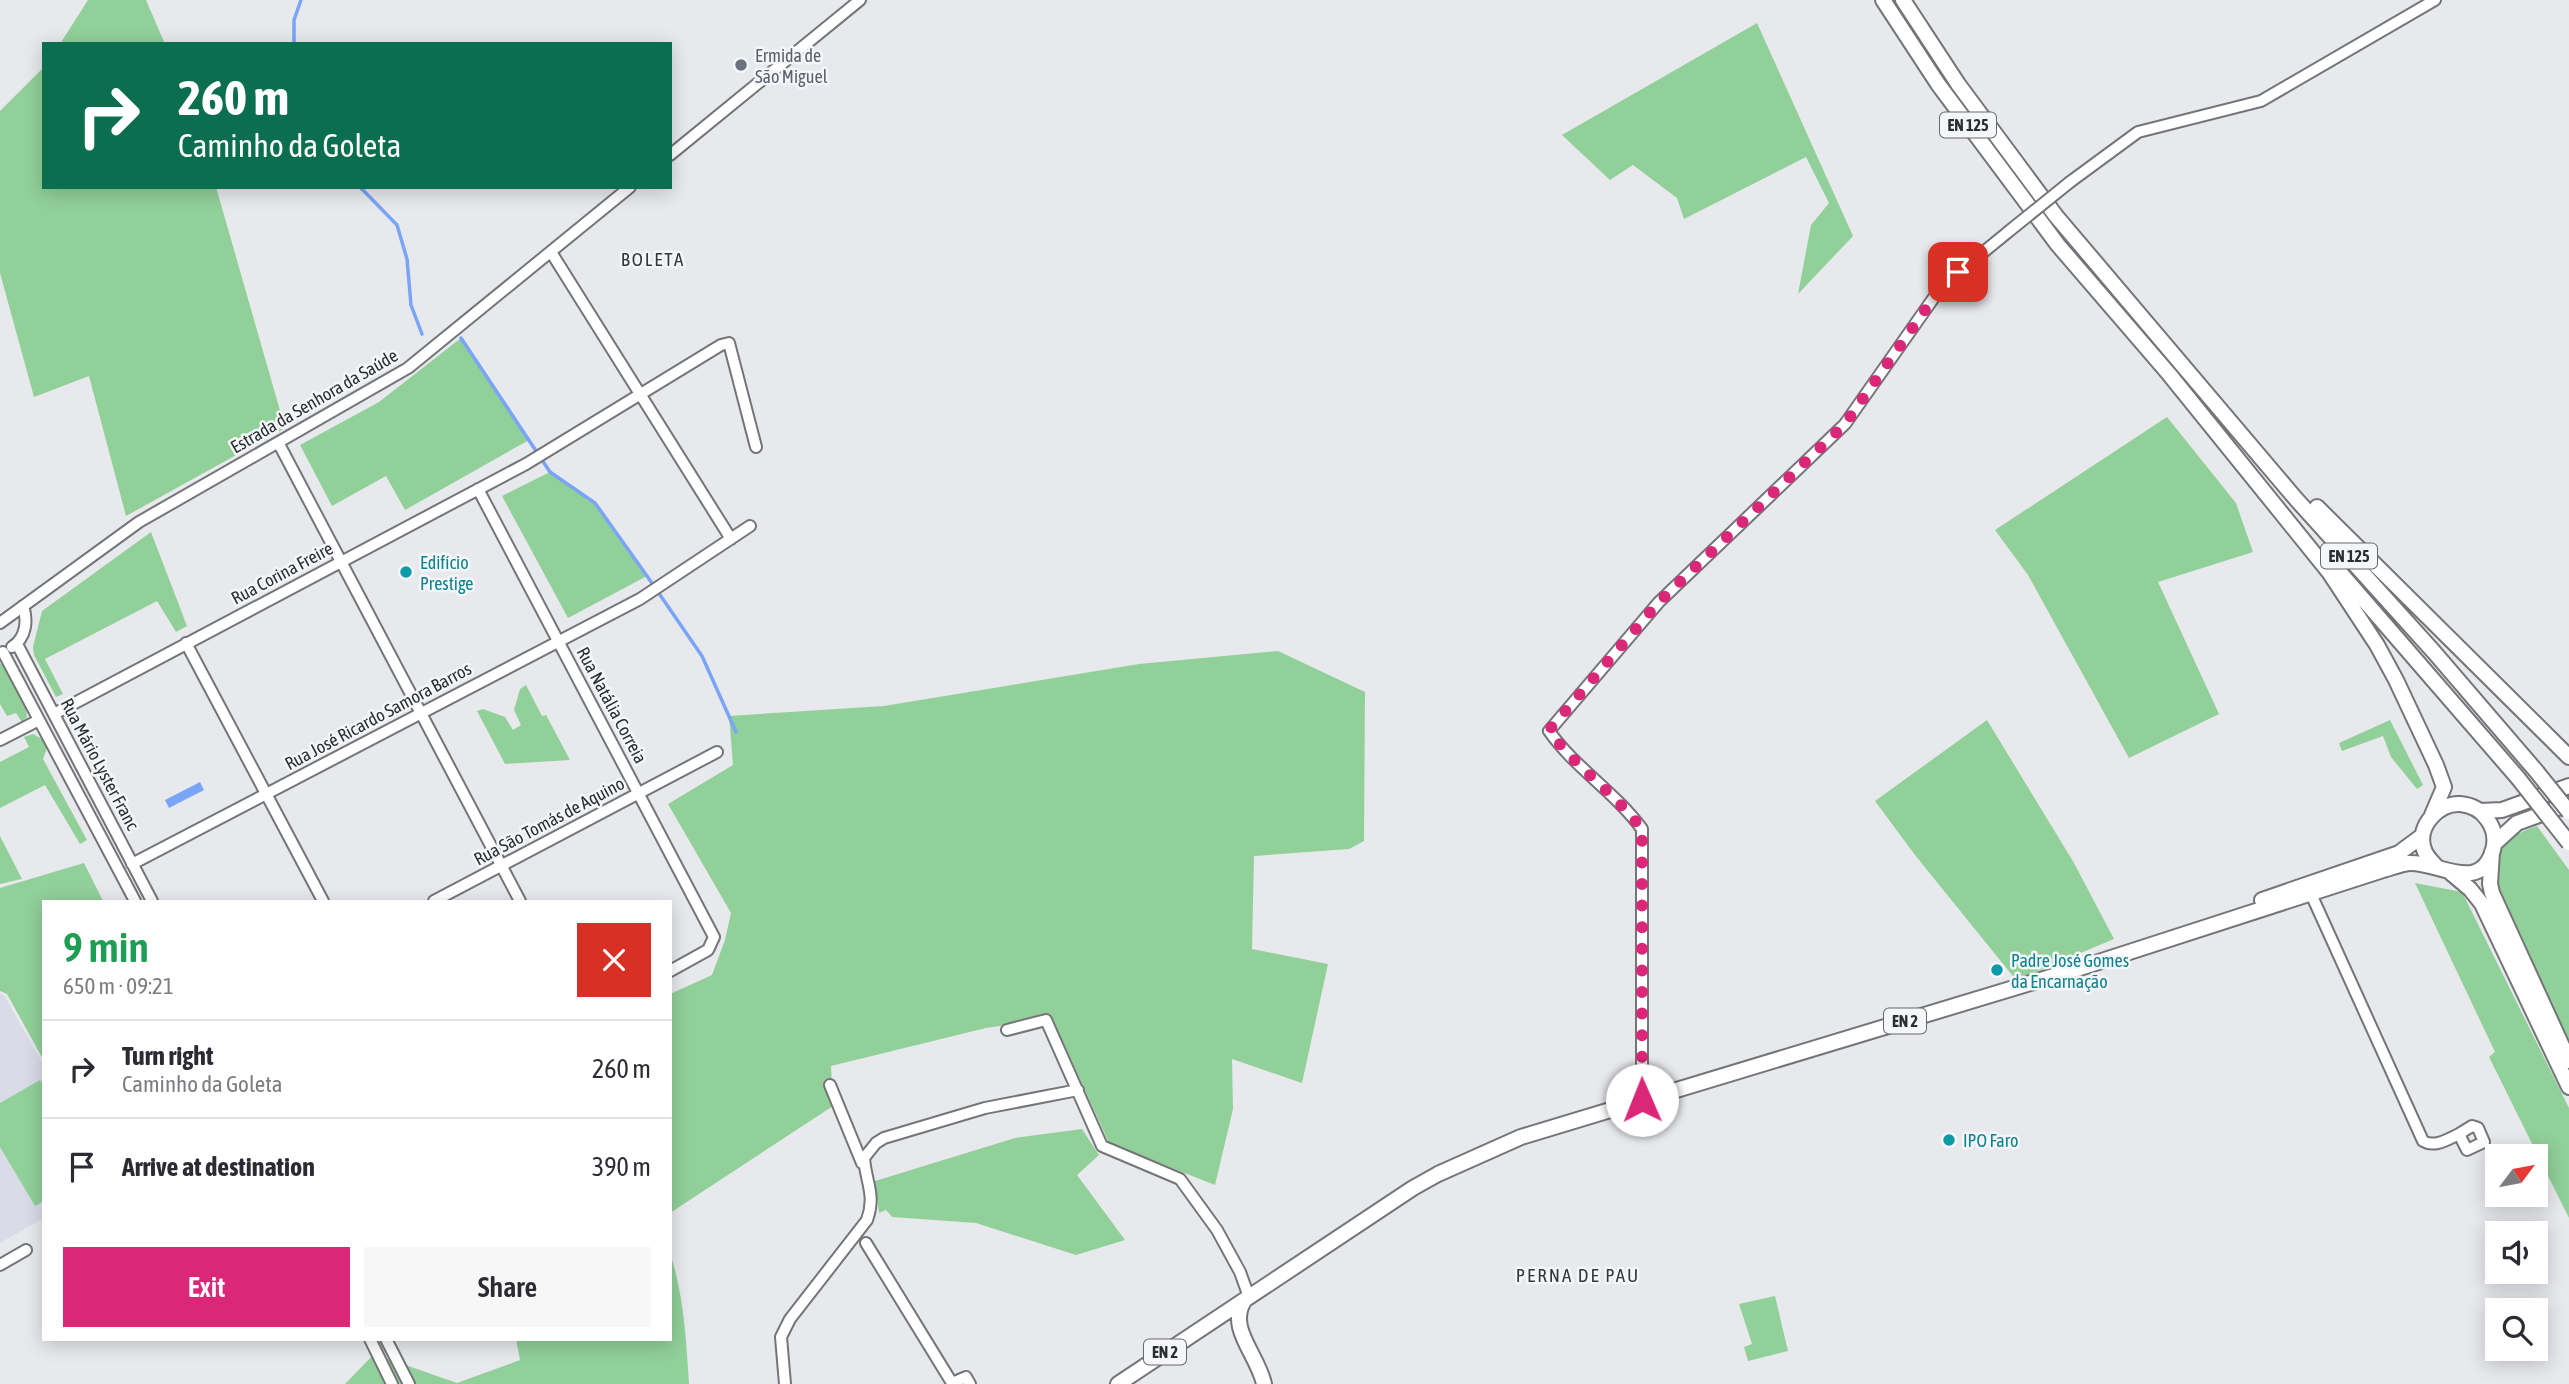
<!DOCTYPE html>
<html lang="en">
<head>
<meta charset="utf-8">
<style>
  body { margin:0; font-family:"Asap Condensed",sans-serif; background:#f7f7f7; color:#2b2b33; height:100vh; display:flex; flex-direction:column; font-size:26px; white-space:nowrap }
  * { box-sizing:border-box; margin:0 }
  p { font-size:23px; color:#7c7c81 }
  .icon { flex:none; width:38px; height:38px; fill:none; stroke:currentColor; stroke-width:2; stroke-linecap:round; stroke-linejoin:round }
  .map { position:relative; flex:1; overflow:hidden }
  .panel { position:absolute; left:42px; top:900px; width:630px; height:441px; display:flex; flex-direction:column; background:#fff; border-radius:0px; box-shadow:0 4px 18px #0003 }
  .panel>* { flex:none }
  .banner { position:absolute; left:42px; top:42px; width:630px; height:147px; border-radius:0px; box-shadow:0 4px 18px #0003; background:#0b6e4f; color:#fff; overflow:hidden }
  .needle { width:46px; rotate:58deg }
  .buttons { position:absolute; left:2485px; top:1144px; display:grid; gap:14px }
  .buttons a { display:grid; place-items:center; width:63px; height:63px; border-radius:0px; background:#fff; box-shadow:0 4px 18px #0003; font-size:35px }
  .pin { position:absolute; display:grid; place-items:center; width:60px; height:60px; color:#fff; margin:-30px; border-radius:14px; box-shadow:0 4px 10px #0006 }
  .me { position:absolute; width:77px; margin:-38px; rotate:359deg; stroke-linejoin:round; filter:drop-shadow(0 0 5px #0008) }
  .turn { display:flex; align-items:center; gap:24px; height:147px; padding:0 21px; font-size:32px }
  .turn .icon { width:91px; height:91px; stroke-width:2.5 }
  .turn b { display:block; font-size:49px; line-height:60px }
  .round { display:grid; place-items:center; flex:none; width:74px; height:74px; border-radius:0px; background:#f7f7f7 }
  .overview { display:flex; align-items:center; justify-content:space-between; height:119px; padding:0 21px }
  h1 { font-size:42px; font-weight:600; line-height:52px; color:#1e9e55 }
  .button { display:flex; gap:14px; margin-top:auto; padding:14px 21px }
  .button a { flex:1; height:80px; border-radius:0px; background:#db2777; color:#fff; font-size:28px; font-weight:600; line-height:80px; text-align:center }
  .button a+a { background:#f7f7f7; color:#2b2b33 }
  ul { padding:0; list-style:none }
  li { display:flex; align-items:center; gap:21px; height:98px; padding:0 21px; border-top:2px solid #e1e1e2 }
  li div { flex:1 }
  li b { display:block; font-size:26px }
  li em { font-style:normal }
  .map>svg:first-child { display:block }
  .built { fill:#d9dce7 }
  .green { fill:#91d099 }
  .water { fill:#7aa5f6 }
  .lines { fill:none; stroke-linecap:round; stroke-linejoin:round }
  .stream { stroke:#7aa5f6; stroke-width:3.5 }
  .minor-casing { stroke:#747578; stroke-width:14 }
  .major-casing { stroke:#747578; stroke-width:18 }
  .minor { stroke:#fff; stroke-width:10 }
  .major { stroke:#fff; stroke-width:14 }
  .minor-bridge-casing { stroke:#747578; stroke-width:14; stroke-linecap:butt }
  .major-bridge-casing { stroke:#747578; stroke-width:18; stroke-linecap:butt }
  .minor-bridge { stroke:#fff; stroke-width:10 }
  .major-bridge { stroke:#fff; stroke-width:14 }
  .route { stroke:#db2777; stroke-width:12; stroke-dasharray:0 21.6 }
  .worship-dot { fill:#6b7280; stroke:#f5f6fa; stroke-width:2.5 }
  .culture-dot { fill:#0f9aa8; stroke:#f5f6fa; stroke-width:2.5 }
  .labels { text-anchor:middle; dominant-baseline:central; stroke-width:5; stroke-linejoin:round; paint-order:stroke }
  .shield { fill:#f5f6fa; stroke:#68696b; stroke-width:2 }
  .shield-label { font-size:16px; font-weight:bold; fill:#2c2d2e }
  .worship-label { font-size:18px; fill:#5b616d; stroke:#f5f6fa; text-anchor:start }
  .street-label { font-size:18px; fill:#2c2d2e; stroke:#f5f6fa }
  .culture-label { font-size:18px; fill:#0d838f; stroke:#f5f6fa; text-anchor:start }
  .neighbourhood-label { font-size:19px; letter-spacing:2px; fill:#37383b; stroke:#f5f6fa }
</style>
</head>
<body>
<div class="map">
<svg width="2569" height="1384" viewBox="0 0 2569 1384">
  <rect width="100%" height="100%" fill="#e8e9ed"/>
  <path class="built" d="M0 994 4 995 44 1066V1218L0 1243Z"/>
  <path class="green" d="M88 0H146L165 44H60Z
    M1757 23 1853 236 1798 294 1811 225 1829 203 1806 157 1684 219 1677 198 1633 165 1610 180 1562 135Z
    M44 67V187H216L285 428 126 516 89 376 34 397 0 273V111Z
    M461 338 529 440 405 510 386 476 332 506 300 445 379 402Z
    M2167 417 2236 503 2253 552 2158 582 2219 714 2129 758 2028 575 1995 530Z
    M550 472 595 503 647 576 568 618 502 496Z
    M151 532 187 626 176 632 157 601 45 659 63 694 56 697 34 655 33 647 42 611Z
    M1278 651 1365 692 1364 841 1349 849 1254 856 1252 949 1328 964 1302 1083 1232 1059 1233 1109 1215 1185 1109 1143 1052 1018 986 1028 831 1066 833 1106 670 1213V994L712 975 725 940 731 913 668 804 733 765 729 716 884 706 1139 664Z
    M0 663C12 673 27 701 27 717L22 722 16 713 7 716 0 704Z
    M526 685 542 716 546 715 570 760 505 764 477 711 483 709 505 717 513 730 521 725 514 710 520 689Z
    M1987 720 2074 863 2114 939 2016 980 1915 855 1875 801Z
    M2390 720 2423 785 2417 789 2391 757 2383 736 2342 751 2339 743Z
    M33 734 44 740 47 748 43 759 87 840 80 844 45 785 0 808V762L29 747 24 737Z
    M2537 826 2569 870V1049L2501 896C2492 856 2497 839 2537 826Z
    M0 836 22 879 0 884Z
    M84 863 103 901H44V1061L7 994 0 991V888Z
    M2415 883 2462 892 2569 1108V1218L2489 1057 2495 1052Z
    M40 1080 44 1086V1201L35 1206 0 1147V1103Z
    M1082 1129 1099 1155 1077 1175 1125 1240 1076 1255 976 1223 892 1217 886 1210 879 1213 875 1181 1015 1138Z
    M670 1253C684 1296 686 1339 689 1384H345L374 1354 457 1383 520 1360 516 1339H670Z
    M1775 1296 1788 1351 1748 1361 1744 1347 1752 1344 1739 1304Z"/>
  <path class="water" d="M200 782 204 790 169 808 165 800Z"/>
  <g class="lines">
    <path class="stream" d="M294 44V20L301 0
      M360 187 397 225 407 259 411 305 422 334
      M461 338 550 472 595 503 647 576 702 656 736 732"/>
    <g class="minor-casing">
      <path id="minor" d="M670 155 860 0
        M2070 182 2138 132 2261 101 2435 0
        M551 252 731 539
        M279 444 520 901
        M478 489 714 937 708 950 670 971
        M0 623 139 522 408 368 630 187
        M186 643 323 901
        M17 644 152 901
        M12 647C26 638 28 621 23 606
        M3 652 135 901
        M54 714 526 464 721 345 729 343 756 447
        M0 740 39 720
        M132 864 640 599 750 526
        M2311 894 2423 1141C2435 1148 2448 1139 2459 1134L2467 1150 2484 1142 2478 1128 2472 1126 2459 1134
        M434 901 717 752
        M1007 1030 1046 1020 1102 1146 1180 1179 1217 1230 1240 1272 1249 1297
        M830 1085 862 1163
        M1642 1100V829C1615 792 1575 768 1549 731L1659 602 1845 424 1942 286 2008 232
        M866 1243 952 1383 966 1377 970 1384
        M0 1265 26 1250
        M370 1339 392 1384
        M386 1339 409 1384
        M785 1384 781 1337 790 1319 867 1220C876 1195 866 1183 864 1158L876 1143 884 1138 985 1108 1078 1090"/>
    </g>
    <g class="major-casing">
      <path id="major" d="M1883 0 1938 84 2058 245 2169 374 2329 572 2377 645 2396 680 2436 765 2444 787 2432 815
        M1903 0 1958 84 2056 216 2296 499 2434 652 2537 772
        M2317 507 2569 757
        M2331 562 2518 778
        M2480 811 2502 810 2569 786
        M2495 843 2517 823 2569 804
        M2492 852 2490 884 2492 893 2569 1061
        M2451 873 2470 889 2482 904 2569 1087
        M2262 900 2399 853 2422 836
        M1244 1301C1227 1328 1258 1355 1264 1384
        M1118 1384 1413 1188 1438 1174 1521 1137 2080 968 2383 870C2391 868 2400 864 2409 863 2437 861 2480 895 2493 850 2496 839 2494 828 2487 819 2481 810 2471 805 2460 804 2439 803 2418 825 2423 846 2425 856 2432 862 2438 868"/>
    </g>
    <use href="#minor" class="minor"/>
    <use href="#major" class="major"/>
    <g class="minor-bridge-casing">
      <path id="minor-bridge" d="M2008 232 2070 182"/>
    </g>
    <g class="major-bridge-casing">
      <path id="major-bridge" d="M2537 772 2569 812
        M2518 778 2569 843"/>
    </g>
    <use href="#minor-bridge" class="minor-bridge"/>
    <use href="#major-bridge" class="major-bridge"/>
  </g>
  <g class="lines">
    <path class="route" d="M1642 1100V830C1615 792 1575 768 1549 730L1659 602 1845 424 1942 286 1958 272"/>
  </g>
  <circle class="worship-dot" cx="741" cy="65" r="7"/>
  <g class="culture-dot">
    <circle cx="406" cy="572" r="7"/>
    <circle cx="1997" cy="970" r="7"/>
    <circle cx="1949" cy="1140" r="7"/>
  </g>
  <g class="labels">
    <g class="shield">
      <rect x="1940" y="112.5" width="56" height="25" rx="5"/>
      <rect x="2321" y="543.5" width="56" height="25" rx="5"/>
      <rect x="1884" y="1008.5" width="42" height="25" rx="5"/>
      <rect x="1144" y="1339.5" width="42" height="25" rx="5"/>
    </g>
    <g class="shield-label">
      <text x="1968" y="125">EN 125</text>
      <text x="2349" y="556">EN 125</text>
      <text x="1905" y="1021">EN 2</text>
      <text x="1165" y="1352">EN 2</text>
    </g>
    <g class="worship-label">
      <text x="755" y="55">Ermida de<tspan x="755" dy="21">São Miguel</tspan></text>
    </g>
    <g class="street-label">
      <text transform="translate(314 401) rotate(-30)">Estrada da Senhora da Saúde</text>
      <text transform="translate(282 573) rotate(-28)">Rua Corina Freire</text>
      <text transform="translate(612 705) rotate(62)">Rua Natália Correia</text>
      <text transform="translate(378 716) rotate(-28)">Rua José Ricardo Samora Barros</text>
      <text transform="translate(100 764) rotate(62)">Rua Mário Lyster Franc</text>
      <text transform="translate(549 821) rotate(-28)">Rua São Tomás de Aquino</text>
    </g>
    <g class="culture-label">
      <text x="420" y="562">Edifício<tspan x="420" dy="21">Prestige</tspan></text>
      <text x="2011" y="960">Padre José Gomes<tspan x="2011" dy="21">da Encarnação</tspan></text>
      <text x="1963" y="1140">IPO Faro</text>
    </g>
    <g class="neighbourhood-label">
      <text x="653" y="259">BOLETA</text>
      <text x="1578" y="1275">PERNA DE PAU</text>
    </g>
  </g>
</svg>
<div class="buttons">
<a><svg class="needle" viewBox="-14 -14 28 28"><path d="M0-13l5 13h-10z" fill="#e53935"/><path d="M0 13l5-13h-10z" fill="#7c7c81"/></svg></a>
<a><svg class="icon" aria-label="sound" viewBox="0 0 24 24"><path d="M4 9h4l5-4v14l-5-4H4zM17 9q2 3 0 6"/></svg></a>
<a><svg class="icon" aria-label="search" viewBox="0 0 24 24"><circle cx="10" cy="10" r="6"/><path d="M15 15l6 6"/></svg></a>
</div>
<div class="pin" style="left:1958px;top:272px;background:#d93025"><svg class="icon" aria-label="arrive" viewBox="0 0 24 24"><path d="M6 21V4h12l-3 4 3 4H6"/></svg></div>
<svg class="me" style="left:1642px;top:1100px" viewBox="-20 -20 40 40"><circle r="19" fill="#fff"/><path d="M0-13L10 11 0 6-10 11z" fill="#db2777"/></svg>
<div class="banner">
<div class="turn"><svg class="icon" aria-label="right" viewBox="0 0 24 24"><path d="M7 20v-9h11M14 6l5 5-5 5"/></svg><div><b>260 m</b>Caminho da Goleta</div></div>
</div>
<section class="panel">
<div class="overview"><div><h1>9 min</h1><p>650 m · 09:21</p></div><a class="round" style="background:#d93025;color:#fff"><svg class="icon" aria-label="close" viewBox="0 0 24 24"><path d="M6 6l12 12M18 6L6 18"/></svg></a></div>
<ul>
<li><svg class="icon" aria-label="right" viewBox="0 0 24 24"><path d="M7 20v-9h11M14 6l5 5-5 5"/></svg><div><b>Turn right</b><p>Caminho da Goleta</p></div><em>260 m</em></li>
<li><svg class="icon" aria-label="arrive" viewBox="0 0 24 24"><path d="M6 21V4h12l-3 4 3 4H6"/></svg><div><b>Arrive at destination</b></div><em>390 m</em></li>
</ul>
<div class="button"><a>Exit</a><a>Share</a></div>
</section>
</div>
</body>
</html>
